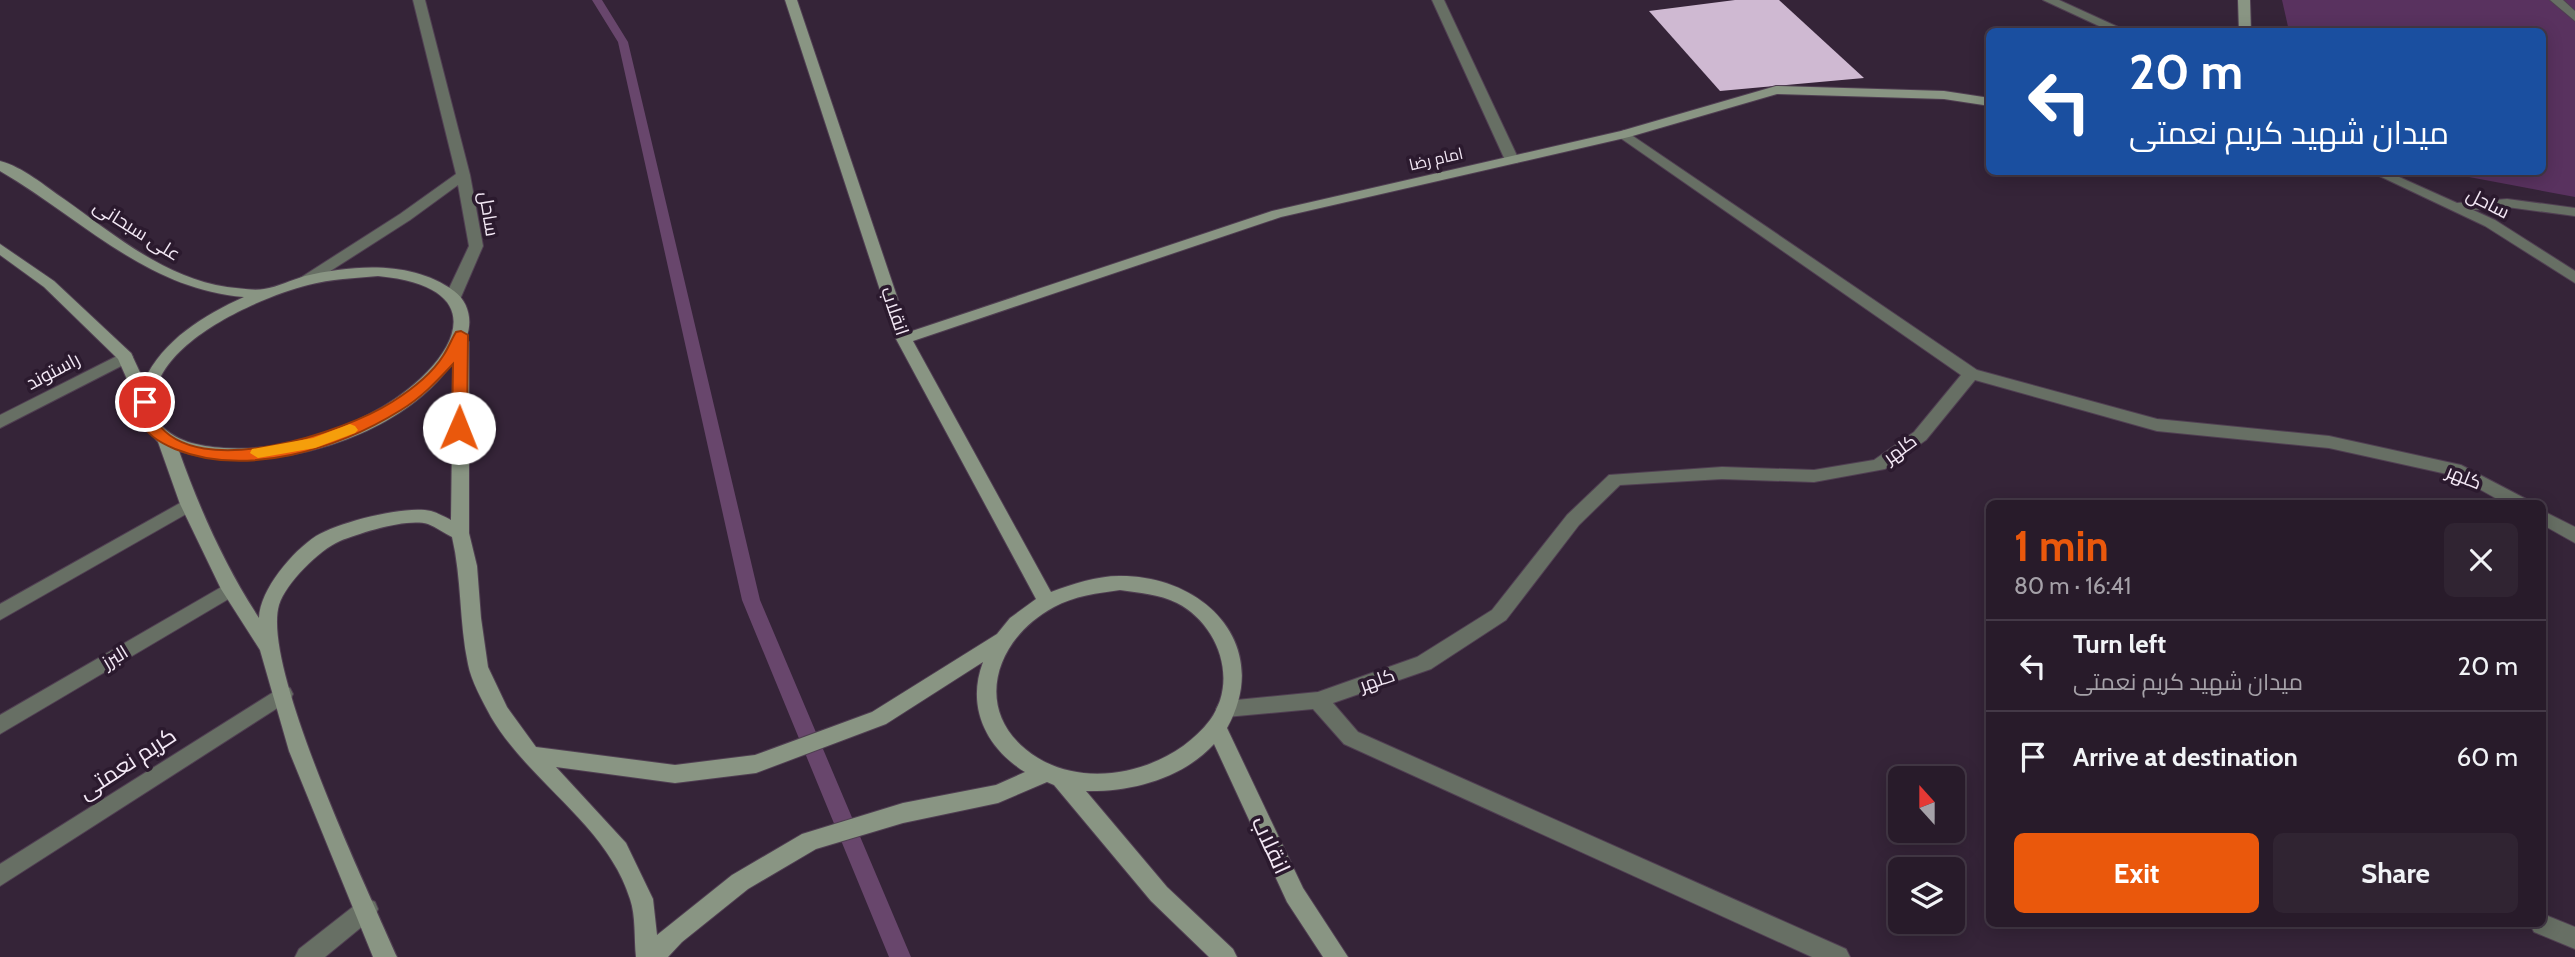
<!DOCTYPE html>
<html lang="en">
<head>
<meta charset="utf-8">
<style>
  body { margin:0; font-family:Cabin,Cairo,sans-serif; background:#302432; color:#f1f3f6; height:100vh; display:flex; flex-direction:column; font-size:26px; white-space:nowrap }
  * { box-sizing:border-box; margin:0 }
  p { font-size:23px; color:#a5a1a8 }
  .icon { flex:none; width:38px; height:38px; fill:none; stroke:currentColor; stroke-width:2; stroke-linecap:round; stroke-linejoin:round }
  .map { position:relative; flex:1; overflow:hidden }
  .details { position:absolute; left:1986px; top:500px; width:560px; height:427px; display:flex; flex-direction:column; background:#281b2a; border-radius:10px; box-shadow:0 4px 18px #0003,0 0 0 2px #443947 }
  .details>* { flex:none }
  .top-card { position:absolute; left:1986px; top:28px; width:560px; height:147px; border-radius:10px; box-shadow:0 4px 18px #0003,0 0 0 2px #443947; background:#1a4fa0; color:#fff; overflow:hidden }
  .needle { width:46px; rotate:339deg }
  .buttons { position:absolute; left:1888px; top:766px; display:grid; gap:14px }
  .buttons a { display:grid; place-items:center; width:77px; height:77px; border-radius:10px; background:#281b2a; box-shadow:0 4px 18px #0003,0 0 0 2px #443947; font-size:35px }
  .pin { position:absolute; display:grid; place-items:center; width:60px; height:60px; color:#fff; margin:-30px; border:4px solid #fff; border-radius:50%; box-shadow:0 2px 7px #0007 }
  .me { position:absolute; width:77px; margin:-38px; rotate:1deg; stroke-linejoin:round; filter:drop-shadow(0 0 5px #0008) }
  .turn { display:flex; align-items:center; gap:24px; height:147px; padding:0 28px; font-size:32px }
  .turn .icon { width:91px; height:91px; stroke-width:2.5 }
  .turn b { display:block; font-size:49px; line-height:60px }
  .round { display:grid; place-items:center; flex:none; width:74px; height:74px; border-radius:10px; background:#302432 }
  .overview { display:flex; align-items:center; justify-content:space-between; height:119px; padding:0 28px }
  h1 { font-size:42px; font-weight:700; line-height:52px; color:#ea580c }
  .cta { display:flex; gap:14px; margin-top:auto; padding:14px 28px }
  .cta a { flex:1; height:80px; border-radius:10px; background:#ea580c; color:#fff; font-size:28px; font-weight:700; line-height:80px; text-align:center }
  .cta a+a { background:#302432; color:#f1f3f6 }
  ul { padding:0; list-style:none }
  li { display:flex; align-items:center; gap:21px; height:91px; padding:0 28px; border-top:2px solid #443947 }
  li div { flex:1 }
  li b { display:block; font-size:26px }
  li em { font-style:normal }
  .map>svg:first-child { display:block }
  .green { fill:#59325f }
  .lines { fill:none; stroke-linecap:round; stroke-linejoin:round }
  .stream { fill:#68466c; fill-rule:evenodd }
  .building { fill:#cfb9d2 }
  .lane-casing { stroke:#503f52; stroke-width:2 }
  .street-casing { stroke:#503f52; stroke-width:2 }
  .secondary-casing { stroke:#503f52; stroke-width:2 }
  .lane { fill:#676f64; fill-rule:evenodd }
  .street { fill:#676f64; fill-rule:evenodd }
  .secondary { fill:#899583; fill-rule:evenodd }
  .route { fill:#ea580c; stroke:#983908; stroke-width:2 }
  .slow { fill:#f59e0b }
  .labels { text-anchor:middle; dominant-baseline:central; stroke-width:7; stroke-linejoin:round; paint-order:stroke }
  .far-street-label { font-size:16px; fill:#f3e8f5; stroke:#2b1a2e }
  .street-label { font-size:19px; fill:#f3e8f5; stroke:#2b1a2e }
  .near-street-label { font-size:23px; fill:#f3e8f5; stroke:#2b1a2e }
</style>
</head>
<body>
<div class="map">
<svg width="2575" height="957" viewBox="0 0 2575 957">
  <rect width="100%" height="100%" fill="#352438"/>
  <path class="green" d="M2282 0H2575V197L2469 177 2456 172H2543V32L2289 31Z"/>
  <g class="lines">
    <path class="stream" d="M592 0H602L628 42 760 600 911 957H889L742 600 618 42Z"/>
  </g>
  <path class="building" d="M1735 0H1779L1864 78 1720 91 1649 11Z"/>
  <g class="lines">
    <g class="lane-casing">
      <path id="lane" d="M2550 0H2563L2575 11V21Z"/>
    </g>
    <g class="street-casing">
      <path id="street" d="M413 0H425L470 175 483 246 461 297 453 302 448 300 445 297 469 246 458 185 410 220 310 284H300L297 281 300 278 400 214 456 174Z
        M1432 0H1444L1519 160 1517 163H1507L1505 160Z
        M2043 0H2059L2129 32H2112Z
        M1624 130 1977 370 2157 419 2329 436 2461 465 2526 499 2529 504H2506L2456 476 2329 448 2157 431 1975 380 1926 440 1885 469 1814 482 1722 479 1620 485 1579 525 1506 620 1431 669 1333 703 1358 732 1846 949 1850 957H1812L1344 744 1313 709 1226 717 1219 715 1216 709 1219 703 1226 701 1318 692 1417 657 1492 610 1567 515 1609 475 1722 467 1814 470 1874 460 1914 432 1961 375 1619 137 1617 134Z
        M2371 172H2388L2457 203 2507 199 2575 208V216L2507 207 2473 210 2495 220 2575 271V283L2485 226Z
        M125 352 131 353 133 357 131 361 0 428V415Z
        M189 498 195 499 198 504 195 509 0 620V604Z
        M2543 511 2575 527V543L2543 525Z
        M230 582 237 584 239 589 237 594 0 734V715Z
        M283 686 290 688 293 694 290 700 0 886V864Z
        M367 898 375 902 378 909 375 916 325 957H295L299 949 359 902Z
        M2543 914 2575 927V949L2534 932 2530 924H2543Z"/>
    </g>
    <g class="secondary-casing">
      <path id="secondary" d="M785 0H797L909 332 1272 211 1621 131 1776 86 1944 91 1990 98V106L1944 99 1777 94 1629 137 1281 217 913 341 1051 592C1072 584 1097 576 1119 576 1205 575 1273 646 1227 728L1303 888 1348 957H1323L1287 902 1214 744C1182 779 1131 792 1086 791L1167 887 1233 949 1237 957H1209L1151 901 1054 785 1047 782 998 803 903 823 816 849 748 889 682 942 668 957H636C634 939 636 916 630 899 607 825 530 783 491 717 483 702 471 681 468 664 459 622 462 579 452 537 444 533 436 527 428 524 406 518 361 533 340 541 319 550 286 583 279 605 261 667 368 890 397 957H373L289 751 260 650 221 589 180 504 158 442 140 420 138 404 118 359 44 287 0 255V244L54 281 131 353 144 381C163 340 204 315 244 297 146 289 81 218 0 171V161C23 167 45 186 64 199 113 234 165 278 227 287 238 288 253 291 264 289 278 287 291 280 305 276 353 265 412 260 454 291 469 302 473 322 466 338L469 342V533L477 566 481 618 488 667 507 707 536 747 675 765 755 755 872 712 997 634 1010 618 1036 599 896 339ZM378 276C511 289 443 377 368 415 324 438 274 451 224 448 199 446 174 442 157 421 133 351 257 298 308 285 331 279 355 278 378 276ZM453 362 451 520C445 517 438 513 431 511 405 505 340 522 316 536 293 551 260 589 259 618 225 566 200 510 179 451 266 477 400 440 453 362ZM1120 590C1139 593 1159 594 1177 603 1218 624 1239 680 1210 720 1173 769 1092 791 1038 758 971 717 991 641 1054 607 1074 596 1098 593 1120 590ZM983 662C966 707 986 748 1025 772L996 785 903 803 802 834 732 875 657 935 653 899 626 843 556 767 675 783 756 773 886 724Z
        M2238 0H2250L2251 32H2239Z"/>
    </g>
    <use href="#lane" class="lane"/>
    <use href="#street" class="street"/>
    <use href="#secondary" class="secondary"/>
  </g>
  <path class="route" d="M461 331 468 335 467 428 465 432 459 433 452 428 453 364C437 381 421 398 401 410 338 449 246 478 175 449 163 444 147 436 142 423 139 417 139 408 137 402L145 397 152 402C154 408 154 417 157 422 197 482 345 432 392 402 411 390 431 375 443 356 448 349 451 340 456 332Z"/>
  <path class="slow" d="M350 424 355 426 358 430 355 433 315 448 258 458 250 453 252 449 313 438Z"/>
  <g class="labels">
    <g class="far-street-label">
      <text transform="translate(1436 159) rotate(-13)">امام رضا</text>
    </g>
    <g class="street-label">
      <text transform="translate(2488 203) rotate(27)">ساحل</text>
      <text transform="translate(489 214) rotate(81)">ساحل</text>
      <text transform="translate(137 230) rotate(32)">علی سبحانی</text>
      <text transform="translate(895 311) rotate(71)">انقلاب</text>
      <text transform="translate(53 371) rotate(-28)">راستوند</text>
      <text transform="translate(1900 449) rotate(-36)">کلهر</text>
      <text transform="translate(2464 477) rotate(22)">کلهر</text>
      <text transform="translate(115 657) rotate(-31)">البرز</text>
      <text transform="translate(1377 680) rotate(-19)">کلهر</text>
    </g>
    <g class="near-street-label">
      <text transform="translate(127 763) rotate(-33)">کریم نعمتی</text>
      <text transform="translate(1271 845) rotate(65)">انقلاب</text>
    </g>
  </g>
</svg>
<div class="buttons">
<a><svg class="needle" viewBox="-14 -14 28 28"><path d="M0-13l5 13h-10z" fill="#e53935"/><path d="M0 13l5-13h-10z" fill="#a5a1a8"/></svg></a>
<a><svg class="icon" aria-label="layers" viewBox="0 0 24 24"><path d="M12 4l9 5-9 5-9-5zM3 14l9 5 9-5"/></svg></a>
</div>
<div class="pin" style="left:145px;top:402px;background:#d93025"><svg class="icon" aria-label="arrive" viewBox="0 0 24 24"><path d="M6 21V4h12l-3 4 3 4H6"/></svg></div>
<svg class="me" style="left:459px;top:428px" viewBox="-20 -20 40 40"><circle r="19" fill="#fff"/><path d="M0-13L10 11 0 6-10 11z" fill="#ea580c"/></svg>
<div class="top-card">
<div class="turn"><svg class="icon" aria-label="left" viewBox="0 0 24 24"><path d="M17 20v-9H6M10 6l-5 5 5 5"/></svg><div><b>20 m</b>میدان شهید کریم نعمتی</div></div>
</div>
<section class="details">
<div class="overview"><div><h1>1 min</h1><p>80 m · 16:41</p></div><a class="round"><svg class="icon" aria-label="close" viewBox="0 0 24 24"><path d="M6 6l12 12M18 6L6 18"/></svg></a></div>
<ul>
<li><svg class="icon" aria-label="left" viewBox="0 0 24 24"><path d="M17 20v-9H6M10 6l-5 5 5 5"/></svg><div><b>Turn left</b><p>میدان شهید کریم نعمتی</p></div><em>20 m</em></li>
<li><svg class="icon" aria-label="arrive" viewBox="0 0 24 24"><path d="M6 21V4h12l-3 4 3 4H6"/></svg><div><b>Arrive at destination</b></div><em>60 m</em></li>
</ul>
<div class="cta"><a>Exit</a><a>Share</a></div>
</section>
</div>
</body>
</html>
